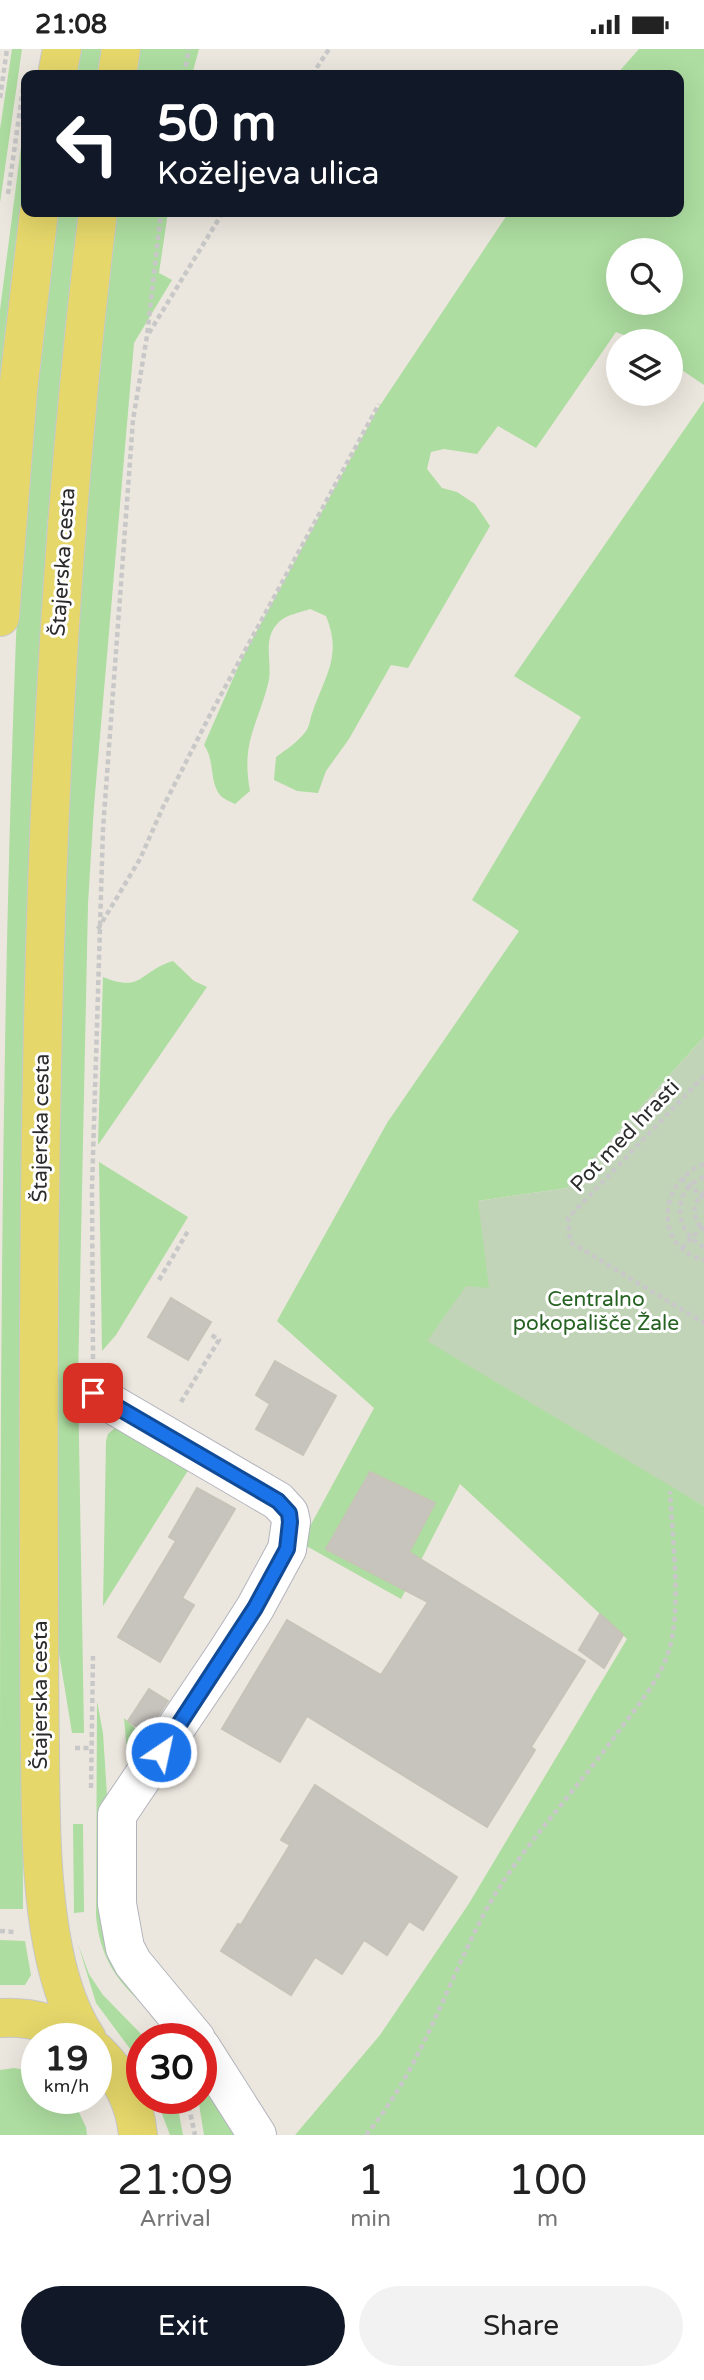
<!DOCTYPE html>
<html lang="en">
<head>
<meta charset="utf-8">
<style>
  body { margin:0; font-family:"Varela Round",sans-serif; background:#f2f2f2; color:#222; height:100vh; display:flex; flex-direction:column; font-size:26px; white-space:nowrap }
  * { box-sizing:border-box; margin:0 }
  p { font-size:23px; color:#767676 }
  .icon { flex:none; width:38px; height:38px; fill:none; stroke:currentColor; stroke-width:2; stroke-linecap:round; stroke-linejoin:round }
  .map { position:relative; height:2086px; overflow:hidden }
  .details { display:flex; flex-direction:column; background:#fff; flex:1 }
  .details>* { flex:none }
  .banner { position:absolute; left:21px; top:21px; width:663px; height:147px; border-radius:14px; box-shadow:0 7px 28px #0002; background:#111827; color:#fff; overflow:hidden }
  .fabs { position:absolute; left:606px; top:189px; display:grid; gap:14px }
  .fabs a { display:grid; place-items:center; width:77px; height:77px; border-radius:50%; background:#fff; box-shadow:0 7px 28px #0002; font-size:35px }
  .speed { position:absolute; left:21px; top:1974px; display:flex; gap:14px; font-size:35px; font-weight:700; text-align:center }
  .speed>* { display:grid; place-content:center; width:91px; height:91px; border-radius:50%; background:#fff; box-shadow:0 7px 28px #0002; line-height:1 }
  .speed small { font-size:18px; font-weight:400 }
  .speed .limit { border:10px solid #d22; background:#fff; color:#111 }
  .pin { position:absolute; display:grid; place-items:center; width:60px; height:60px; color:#fff; margin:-30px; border-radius:14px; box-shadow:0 4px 10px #0006 }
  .me { position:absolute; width:77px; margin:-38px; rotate:34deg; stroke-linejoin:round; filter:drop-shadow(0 0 5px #0008) }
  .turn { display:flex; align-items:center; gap:24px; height:147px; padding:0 21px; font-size:32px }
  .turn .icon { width:91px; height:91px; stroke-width:2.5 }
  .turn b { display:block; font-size:49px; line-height:60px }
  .eta { display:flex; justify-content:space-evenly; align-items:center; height:119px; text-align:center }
  .eta b { font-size:42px; font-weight:600; line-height:49px }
  .action { display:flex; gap:14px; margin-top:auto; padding:14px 21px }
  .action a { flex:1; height:80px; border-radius:42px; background:#111827; color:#fff; font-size:28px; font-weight:600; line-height:80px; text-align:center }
  .action a+a { background:#f2f2f2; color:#222 }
  .status { display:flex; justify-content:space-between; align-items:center; height:49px; padding:0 35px; background:#fff; direction:ltr }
  .status svg { height:19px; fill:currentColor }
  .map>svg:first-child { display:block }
  .green { fill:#addda0; fill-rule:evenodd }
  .cemetery { fill:#c2d4b7 }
  .building { fill:#c7c4be; stroke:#c7c3b8; stroke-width:2 }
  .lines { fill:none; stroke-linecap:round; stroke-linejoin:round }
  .minor-casing { stroke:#b2b3bd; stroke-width:40 }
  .major-casing { stroke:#c8c8c8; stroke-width:40 }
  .path { stroke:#c8c8c8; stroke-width:4.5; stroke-dasharray:5 3.5; stroke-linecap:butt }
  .minor { stroke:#fff; stroke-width:38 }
  .major { stroke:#e5d76a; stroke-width:38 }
  .route-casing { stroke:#114b97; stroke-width:18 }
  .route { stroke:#1a73e8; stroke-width:12 }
  .labels { text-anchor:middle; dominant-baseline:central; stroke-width:6; stroke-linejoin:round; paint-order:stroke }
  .street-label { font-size:21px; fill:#2b2b2b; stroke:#fff }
  .park-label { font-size:21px; fill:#266221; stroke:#fff }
</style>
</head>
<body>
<div class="status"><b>21:08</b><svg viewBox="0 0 49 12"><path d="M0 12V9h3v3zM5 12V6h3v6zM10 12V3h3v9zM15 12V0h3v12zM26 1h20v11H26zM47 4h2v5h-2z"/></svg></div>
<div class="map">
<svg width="704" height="2086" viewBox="0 0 704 2086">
  <rect width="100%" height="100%" fill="#ece7de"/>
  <path class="green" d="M12 0H22L0 154V80Z
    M80 0H104L99 26H76Z
    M139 0H199L192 26H135Z
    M639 0H704V336L670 313V292H639L616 283 536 399 498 377 477 405 444 400 431 403 427 420 442 439 457 443 475 455 490 477 408 619 391 616 349 690 326 722 318 744 297 742 274 731 276 708C287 700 298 693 306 682 310 677 310 668 313 662 326 625 342 606 326 567L310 560C302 563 286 566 280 572 260 590 274 614 268 635 257 678 241 693 250 742L235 755C231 753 223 750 220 746 209 732 215 711 204 696L242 609 377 361 509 163H679V26H616ZM618 201H670V254H618Z
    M26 59V128L0 361V261Z
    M57 163H80L47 477 31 773 22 1407 23 1860H0C0 1436 0 1011 16 588 24 445 40 304 57 163Z
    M116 163H168L159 224 172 231 134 294 94 757 88 855 78 1332 84 1684H72L57 1592 56 1170 66 748 85 443Z
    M704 352V988L567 1139 478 1152 656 1427 704 1457V2086H295L380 1986 468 1856 627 1590 460 1435 401 1550 301 1494 374 1359 277 1272 387 1074 519 882 472 851 581 668 514 627Z
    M173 912 194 932 207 938 98 1096 103 928C143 944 138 923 173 912Z
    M99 1113 188 1168 116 1286 102 1302Z
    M116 1378 194 1412 103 1557 106 1392 108 1385Z
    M97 1652 103 1684 108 1762 145 1957C115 1931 100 1907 96 1867Z
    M124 1669 152 1695 130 1717 128 1715Z
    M73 1775H83L84 1863 74 1864Z
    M0 1891 25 1892 31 1926 25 1936H0Z
    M78 1895 89 1925 103 1946 146 1990H142V2016L96 1954Z
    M201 2016 243 2086H204L198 2049H201Z
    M14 2019 37 2023V2049H72L86 2078 87 2086H0V2021Z
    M156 2049H176L183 2086H170Z"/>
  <path class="cemetery" d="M704 988V1457L427 1292 466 1237 489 1239 478 1152 567 1139Z"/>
  <path class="building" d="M171 1249 211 1273 188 1311 148 1288Z
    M275 1312 336 1347 303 1406 256 1380 270 1355 256 1346Z
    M370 1423 435 1454 409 1503 585 1612 531 1698 535 1701 487 1778 307 1667 280 1713 222 1680 287 1571 381 1626 428 1553 326 1500Z
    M197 1439 235 1460 182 1549 194 1556 160 1613 118 1588 176 1492 169 1488Z
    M600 1565 623 1586 604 1619 579 1601Z
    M149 1640 168 1652 146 1684 128 1672Z
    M315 1736 457 1828 423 1881 409 1872 387 1906 364 1891 342 1925 315 1908 291 1946 221 1902 238 1875 241 1876 290 1796 281 1791Z"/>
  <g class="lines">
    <g class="minor-casing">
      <path id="minor" d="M93 1344 278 1452 289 1464 291 1473 287 1500 255 1559 225 1606 117 1766V1855L125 1899 133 1914 196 1990
        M201 1998 257 2086"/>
    </g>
    <g class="major-casing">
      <path id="major" d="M57 26 62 0
        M117 26 121 0
        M0 568 18 342 39 163
        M0 1969C29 1967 56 1974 81 1990
        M87 1990C39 1919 41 1786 40 1702 39 1638 39 1573 39 1508 37 1059 43 610 98 163
        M96 2002C120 2025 135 2053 138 2086"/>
    </g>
    <path class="path" d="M184 26 189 0
      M312 26 329 0
      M0 49 7 0
      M8 145 23 39
      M149 284 223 163
      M98 880 140 810 163 758 210 666 379 355
      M704 1027 568 1169 570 1193 704 1274
      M704 1115C659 1132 652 1198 704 1211
      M704 1128C670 1141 674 1183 704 1198
      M681 1129 704 1149
      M704 1143C692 1155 691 1170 704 1181
      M682 1199 704 1176
      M159 1231 188 1182
      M93 1310 92 1139 103 780 133 371 147 287 161 163
      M181 1353 219 1291 210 1285
      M75 1699H92
      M91 1739 93 1607
      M0 1882 14 1883
      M187 2049 195 2086
      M366 2086C421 2020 446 1936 486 1861 519 1801 572 1746 613 1690 633 1662 659 1634 669 1601 682 1559 672 1487 670 1442"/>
    <use href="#minor" class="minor"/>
    <use href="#major" class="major"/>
  </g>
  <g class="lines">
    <g class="route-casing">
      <path id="route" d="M93 1344 278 1452 289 1464 290 1473 287 1500 255 1559 161 1703"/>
    </g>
    <use href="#route" class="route"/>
  </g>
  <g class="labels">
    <g class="street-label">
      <text transform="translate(63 513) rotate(-86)">Štajerska cesta</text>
      <text transform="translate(41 1079) rotate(-89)">Štajerska cesta</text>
      <text transform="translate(625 1087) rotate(-46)">Pot med hrasti</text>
      <text transform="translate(40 1646) rotate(-90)">Štajerska cesta</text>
    </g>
    <g class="park-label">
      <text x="596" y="1250">Centralno<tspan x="596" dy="24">pokopališče Žale</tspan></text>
    </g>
  </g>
</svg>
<div class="fabs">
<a><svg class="icon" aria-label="search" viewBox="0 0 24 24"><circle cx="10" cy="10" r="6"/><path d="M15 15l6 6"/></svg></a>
<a><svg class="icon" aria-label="layers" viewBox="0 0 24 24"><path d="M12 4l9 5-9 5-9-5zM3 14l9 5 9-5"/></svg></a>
</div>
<div class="speed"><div>19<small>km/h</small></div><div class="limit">30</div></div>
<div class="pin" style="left:93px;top:1344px;background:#d93025"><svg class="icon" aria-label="arrive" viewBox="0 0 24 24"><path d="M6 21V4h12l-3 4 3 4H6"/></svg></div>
<svg class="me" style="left:161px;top:1703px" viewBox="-20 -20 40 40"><circle r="17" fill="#1a73e8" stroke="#fff" stroke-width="3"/><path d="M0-11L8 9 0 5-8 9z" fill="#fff"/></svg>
<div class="banner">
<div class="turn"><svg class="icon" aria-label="left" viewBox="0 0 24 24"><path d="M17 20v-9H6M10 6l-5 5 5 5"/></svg><div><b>50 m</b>Koželjeva ulica</div></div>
</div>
</div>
<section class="details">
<div class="eta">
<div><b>21:09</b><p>Arrival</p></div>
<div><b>1</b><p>min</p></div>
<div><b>100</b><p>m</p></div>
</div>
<div class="action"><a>Exit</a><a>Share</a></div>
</section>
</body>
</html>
